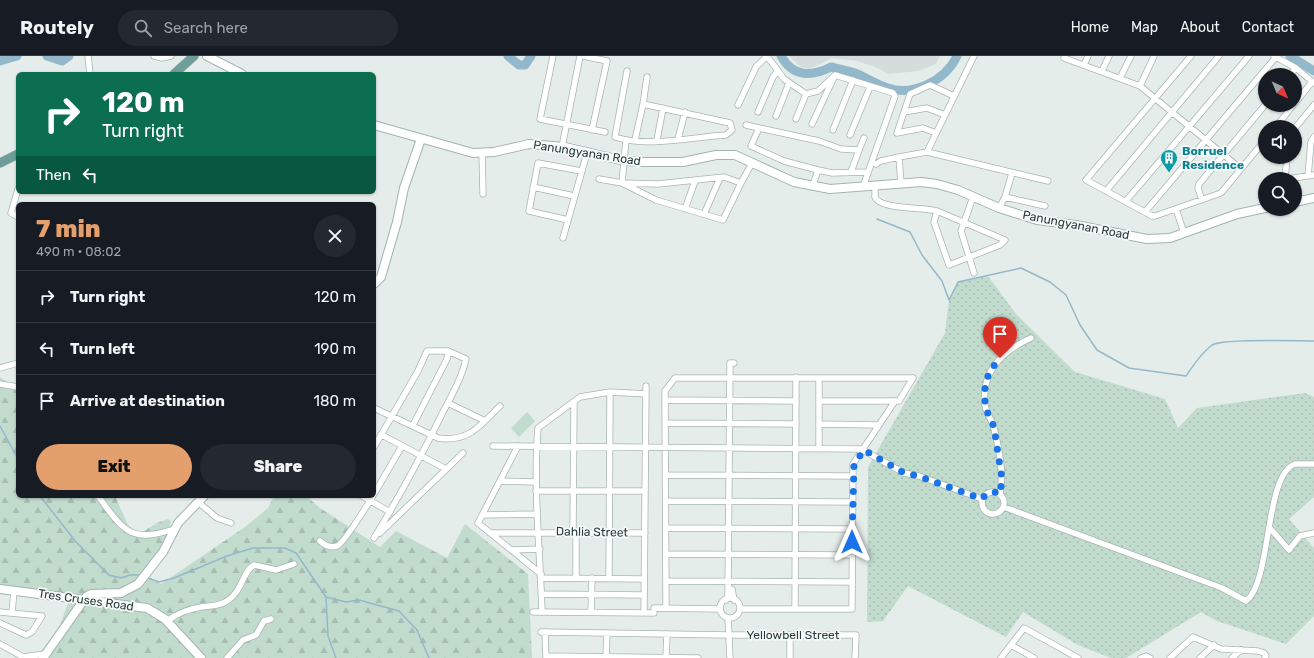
<!DOCTYPE html>
<html lang="en">
<head>
<meta charset="utf-8">
<style>
  body { margin:0; font-family:Rubik,sans-serif; background:#242831; color:#f1f3f6; height:100vh; display:flex; flex-direction:column; font-size:15px; white-space:nowrap }
  * { box-sizing:border-box; margin:0 }
  p { font-size:13px; color:#9ea1a6 }
  .icon { flex:none; width:22px; height:22px; fill:none; stroke:currentColor; stroke-width:2; stroke-linecap:round; stroke-linejoin:round }
  .map { position:relative; flex:1; overflow:hidden }
  .drawer { position:absolute; left:16px; top:146px; width:360px; height:296px; display:flex; flex-direction:column; background:#171b24; border-radius:6px; box-shadow:0 1px 3px #0004 }
  .drawer>* { flex:none }
  .banner { position:absolute; left:16px; top:16px; width:360px; height:122px; border-radius:6px; box-shadow:0 1px 3px #0004; background:#0b6e4f; color:#fff; overflow:hidden }
  .needle { width:26px; rotate:136deg }
  .controls { position:absolute; left:1258px; top:12px; display:grid; gap:8px }
  .controls a { display:grid; place-items:center; width:44px; height:44px; border-radius:50%; background:#171b24; box-shadow:0 1px 3px #0004; font-size:20px }
  .pin { position:absolute; display:grid; place-items:center; width:34px; height:34px; color:#fff; margin:-41px -17px; border-radius:50% 50% 50% 0; rotate:-45deg; box-shadow:0 0 4px #0007 }
  .pin .icon { rotate:45deg }
  .me { position:absolute; width:44px; margin:-22px; rotate:0deg; stroke-linejoin:round; filter:drop-shadow(0 0 3px #0008) }
  .turn { display:flex; align-items:center; gap:14px; height:84px; padding:0 20px; font-size:18px }
  .turn .icon { width:52px; height:52px; stroke-width:2.5 }
  .turn b { display:block; font-size:28px; line-height:34px }
  .then { display:flex; align-items:center; height:38px; padding:0 20px; background:#0003; gap:8px; font-size:15px }
  .round { display:grid; place-items:center; flex:none; width:42px; height:42px; border-radius:21px; background:#242831 }
  .head { display:flex; align-items:center; justify-content:space-between; height:68px; padding:0 20px }
  h1 { font-size:24px; font-weight:800; line-height:30px; color:#e3a06d }
  .button { display:flex; gap:8px; margin-top:auto; padding:8px 20px }
  .button a { flex:1; height:46px; border-radius:24px; background:#e3a06d; color:#111; font-size:16px; font-weight:800; line-height:46px; text-align:center }
  .button a+a { background:#242831; color:#f1f3f6 }
  ul { padding:0; list-style:none }
  li { display:flex; align-items:center; gap:12px; height:52px; padding:0 20px; border-top:1px solid #363941 }
  li div { flex:1 }
  li b { display:block; font-size:15px }
  li em { font-style:normal }
  header { display:flex; align-items:center; gap:24px; box-sizing:border-box; height:56px; padding:0 20px; background:#171b24; border-bottom:1px solid #363941 }
  header strong { font-size:19px }
  nav { display:flex; gap:22px; margin-inline-start:auto; font-size:14px }
  .search { width:280px; height:36px; background:#242831; display:flex; align-items:center; gap:10px; box-sizing:border-box; padding:0 14px; border-radius:22px; color:#9ea1a6; font-size:15px }
  .map>svg:first-child { display:block }
  .built { fill:#d4ddda }
  .grass { fill:url(#grass-dots) }
  .forest { fill:url(#forest-firs) }
  .garden { fill:#c1dbcd }
  .lines { fill:none; stroke-linecap:round; stroke-linejoin:round }
  .stream { stroke:#94b8cb; stroke-width:1.5 }
  .river { stroke:#94b8cb; stroke-width:9 }
  .street-casing { stroke:#a8b5b3; stroke-width:7 }
  .secondary-casing { stroke:#a2b4b1; stroke-width:10 }
  .primary-casing { stroke:#c2c9c8; stroke-width:10 }
  .street { stroke:#fff; stroke-width:5.5 }
  .secondary { stroke:#fff; stroke-width:8 }
  .primary { stroke:#6f9d9a; stroke-width:9 }
  .route { stroke:#1a73e8; stroke-width:7; stroke-dasharray:0 12.6 }
  .labels { text-anchor:middle; dominant-baseline:central; stroke-width:3.5; stroke-linejoin:round; paint-order:stroke }
  .culture-label { font-size:12px; font-weight:bold; fill:#0d838f; stroke:#f6f9f8; text-anchor:start }
  .street-label { font-size:12px; fill:#263d3b; stroke:#f6f9f8 }
</style>
</head>
<body>
<header>
<strong>Routely</strong>
<div class="search"><svg class="icon" aria-label="search" viewBox="0 0 24 24"><circle cx="10" cy="10" r="6"/><path d="M15 15l6 6"/></svg>Search here</div>
<nav><a>Home</a><a>Map</a><a>About</a><a>Contact</a></nav>
</header>
<div class="map">
<svg width="1314" height="602" viewBox="0 0 1314 602">
  <defs>
    <pattern id="grass-dots" width="8" height="8" patternUnits="userSpaceOnUse"><rect width="8" height="8" fill="#c1dbcd"/><path d="M2 2h.1M6 6h.1" fill="none" stroke="#a6bdb1" stroke-width="1.8" stroke-linecap="round"/></pattern>
    <pattern id="forest-firs" width="22" height="20" patternUnits="userSpaceOnUse"><rect width="22" height="20" fill="#c1dbcd"/><path d="M5 1l3.5 6h-7zM16 11l3.5 6h-7z" fill="#a6bdb1"/></pattern>
  </defs>
  <rect width="100%" height="100%" fill="#e5edeb"/>
  <path class="built" d="M789 0H940L936 8 918 15 889 18 875 11 857 5 832 2 810 13 801 11Z"/>
  <path class="grass" d="M988 220 1016 258 1075 316 1165 343 1178 372 1197 352 1305 337 1314 341V441L1289 463 1314 492V560L1286 588 1217 565 1201 556 1126 602H1111L1078 589 1023 556 1006 581 908 530 883 565 867 566 868 411 945 277 949 244 958 226Z"/>
  <path class="forest" d="M0 321 18 336V440H115L128 469 139 478 157 467 168 463 171 465 166 485 140 519 161 528 245 471 268 452 274 440H306L320 452 380 491 396 475 447 502 465 468 528 518 532 602H40L43 595 55 582 69 545 0 538Z"/>
  <path class="garden" d="M527 356 535 365 519 381 511 372Z"/>
  <g class="lines">
    <path class="stream" d="M877 163 910 176 922 199 942 225 949 244
      M949 244 958 226 1021 212 1050 226 1066 239 1080 269 1097 294 1129 312 1186 320C1193 310 1201 297 1212 289 1223 282 1297 285 1314 285
      M0 370 18 403
      M40 440 76 486 109 519 121 522 130 519H139
      M148 522 159 526 174 522 227 500 253 492H285L296 497 326 541 346 546 359 544 399 555 417 574 429 602
      M326 541 328 580 336 602"/>
    <path class="river" d="M47 0 62 5 69 0
      M508 0 519 9H525L531 0
      M781 0C793 21 811 21 831 11 840 13 851 15 860 19 869 23 878 29 888 32 913 41 946 24 957 0
      M1290 0 1314 15
      M0 5 17 0"/>
    <g class="street-casing">
      <path id="street" d="M88 0 90 18
        M154 0 162 2 171 0
        M553 0 540 63 605 76
        M583 0 607 5 592 74
        M1065 0 1064 2 1140 30 1241 113
        M1191 0 1086 124 1152 160H1155L1221 137 1265 84
        M1274 0 1296 12 1314 27
        M1084 9 1088 0
        M627 15 615 81C649 92 691 81 726 79L732 74 730 67 643 48
        M1102 15 1109 0
        M1290 19 1296 12
        M1120 22 1131 0
        M1140 30 1154 0
        M1295 47 1312 26
        M738 49 756 11 767 0 784 23 806 38 818 35 835 19 893 37 895 40 863 131
        M758 56 773 21 778 15
        M904 56 910 38 930 29 954 40
        M776 60 789 27
        M796 63 806 38
        M812 68 835 19
        M746 69 759 72 751 90 784 105 818 114 832 117 868 116
        M1276 71 1293 49
        M759 72 819 85 841 93 859 94 851 116
        M1295 72 1314 49
        M833 74 853 24
        M936 77 923 72 897 77 904 56 927 52 945 59
        M850 79 870 31
        M678 83 685 56
        M635 84 643 48 647 21
        M657 84 663 52
        M562 91 580 0
        M859 94 864 82
        M927 96 974 0
        M482 97 483 138
        M876 108 881 105 899 101
        M1308 120 1311 86 1314 81
        M599 123 622 127 658 128 724 121 741 127 723 164 656 144 622 127 626 84
        M1285 123 1287 101
        M1288 123 1314 119
        M741 127 752 107
        M901 128 899 101 927 96 1048 125
        M813 129 818 114
        M875 130V141C880 154 924 151 937 155L1005 184 1000 189 949 209 934 166 937 155
        M533 131 574 140
        M18 133 11 157 18 161
        M1106 135 1219 0
        M973 141 961 175 974 217
        M1005 141 1045 150
        M1202 144 1198 132 1199 128 1265 49
        M1126 145 1249 0
        M999 152 1005 141 1012 117
        M685 153 695 125
        M1176 153 1184 177
        M1145 156 1276 1
        M704 158 720 122
        M568 164 529 155 538 107 581 115
        M563 182 587 97
        M0 312 18 307
        M819 322V392
        M0 328 18 331
        M665 344 796 345
        M819 345H899L913 322
        M448 347 485 365
        M374 352 438 382C468 387 481 369 500 350
        M665 367 796 368
        M819 368 879 369
        M413 369 447 303 448 295
        M382 379 446 413
        M493 390 861 393 904 417 919 420 982 443
        M518 390 478 467 541 518
        M374 391 418 315 427 295H448L466 303C462 321 452 339 443 356 422 399 399 441 374 482
        M666 419 852 420
        M500 425 536 426
        M536 435H645
        M982 447a11 11 0 1 1 22 0a11 11 0 1 1-22 0Z
        M374 438 402 390
        M1000 438C1004 417 999 393 994 372 992 364 986 357 985 349 981 316 1002 295 1031 282
        M98 440C123 474 130 488 174 473
        M362 440 390 456
        M666 445 852 446
        M198 446 217 462 231 467
        M1004 451 1222 532 1246 545C1272 526 1264 419 1295 408H1314
        M482 459 536 458
        M1269 471 1289 494 1300 480 1314 477
        M666 472 852 473
        M573 476 574 346
        M380 477 463 397
        M490 477H645
        M320 485C324 489 330 492 337 490 343 488 368 448 373 440
        M511 494 540 493
        M666 498 852 499
        M541 522 644 523
        M576 522V476
        M609 523 610 336
        M666 525 852 526
        M732 533 734 544
        M541 538 644 539
        M720 552a10 10 0 1 1 20 0a10 10 0 1 1-20 0Z
        M726 544 728 539 730 307H734
        M654 552 720 553
        M666 552 665 335 675 322H913
        M740 553H852L853 408 895 345
        M795 553 796 321
        M0 556 42 560 32 576 26 579 0 567
        M533 556 654 557
        M542 556C540 494 533 433 538 372L580 341 610 336 646 338
        M591 556 592 522
        M12 557 14 534
        M644 557 646 330
        M728 562 730 602
        M167 565C178 557 188 553 201 551 210 549 219 551 227 545 243 535 242 516 254 509L276 514 294 508
        M541 576 729 579H856L855 602
        M545 576 546 602
        M0 588 23 601 45 598
        M1011 589 1034 602
        M546 600 698 602
        M606 600 607 577
        M227 602 243 584 256 579 264 565 271 563
        M666 602 667 578
        M790 602V579
        M1001 602 1024 572 1078 602
        M1141 602 1146 600 1150 602
        M1170 602 1193 581 1221 593 1258 595 1264 597 1266 600 1265 602
        M1200 602 1214 589
        M1232 602 1241 594"/>
    </g>
    <g class="secondary-casing">
      <path id="secondary" d="M207 0 242 18
        M374 69 473 97 494 96 529 88 565 91 625 105 643 106H683L716 99H735L794 126 830 133 921 126 937 128 958 134 999 152 1037 164 1076 169 1147 183 1170 182 1237 158 1265 152
        M1295 146 1314 142
        M374 228 381 221 397 166 404 132 421 83
        M0 533 147 552 165 563 201 602
        M43 602 86 541 91 538 121 537 138 528 163 496 178 467 204 440"/>
    </g>
    <g class="primary-casing">
      <path id="primary" d="M174 18 194 0
        M0 107 18 98"/>
    </g>
    <use href="#street" class="street"/>
    <use href="#secondary" class="secondary"/>
    <use href="#primary" class="primary"/>
  </g>
  <g class="lines">
    <path class="route" d="M852 486 854 408 864 394 904 417 918 420 982 443C987 436 993 434 1000 438L1002 423 994 371 985 351V328L990 315 1000 302"/>
  </g>
  <defs>
    <g id="building-pin" transform="scale(0.9)"><path d="M0 17L-7.5 6A9.5 9.5 0 1 1 7.5 6Z" fill="#0f9aa8" stroke="#f6f9f8"/><path d="M-4-6H4V6H1V3H-1V6H-4ZM-2.5-4.3h1.7v1.8h-1.7ZM.8-4.3h1.7v1.8H.8ZM-2.5-1h1.7V.8h-1.7ZM.8-1h1.7V.8H.8Z" fill="#fff"/></g>
  </defs>
  <g fill-rule="evenodd">
    <use href="#building-pin" x="1169" y="102"/>
  </g>
  <g class="labels">
    <g class="culture-label">
      <text x="1182" y="95">Borruel<tspan x="1182" dy="14">Residence</tspan></text>
    </g>
    <g class="street-label">
      <text transform="translate(587 97) rotate(9)">Panungyanan Road</text>
      <text transform="translate(1076 169) rotate(11)">Panungyanan Road</text>
      <text transform="translate(592 476) rotate(1)">Dahlia Street</text>
      <text transform="translate(86 544) rotate(8)">Tres Cruses Road</text>
      <text x="793" y="579">Yellowbell Street</text>
    </g>
  </g>
</svg>
<div class="controls">
<a><svg class="needle" viewBox="-14 -14 28 28"><path d="M0-13l5 13h-10z" fill="#e53935"/><path d="M0 13l5-13h-10z" fill="#9ea1a6"/></svg></a>
<a><svg class="icon" aria-label="sound" viewBox="0 0 24 24"><path d="M4 9h4l5-4v14l-5-4H4zM17 9q2 3 0 6"/></svg></a>
<a><svg class="icon" aria-label="search" viewBox="0 0 24 24"><circle cx="10" cy="10" r="6"/><path d="M15 15l6 6"/></svg></a>
</div>
<div class="pin" style="left:1000px;top:302px;background:#d93025"><svg class="icon" aria-label="arrive" viewBox="0 0 24 24"><path d="M6 21V4h12l-3 4 3 4H6"/></svg></div>
<svg class="me" style="left:852px;top:486px" viewBox="-20 -20 40 40"><path d="M0-17L14 15 0 8-14 15z" fill="#1a73e8" stroke="#fff" stroke-width="4"/></svg>
<div class="banner">
<div class="turn"><svg class="icon" aria-label="right" viewBox="0 0 24 24"><path d="M7 20v-9h11M14 6l5 5-5 5"/></svg><div><b>120 m</b>Turn right</div></div>
<div class="then">Then<svg class="icon" aria-label="left" viewBox="0 0 24 24"><path d="M17 20v-9H6M10 6l-5 5 5 5"/></svg></div>
</div>
<section class="drawer">
<div class="head"><div><h1>7 min</h1><p>490 m · 08:02</p></div><a class="round"><svg class="icon" aria-label="close" viewBox="0 0 24 24"><path d="M6 6l12 12M18 6L6 18"/></svg></a></div>
<ul>
<li><svg class="icon" aria-label="right" viewBox="0 0 24 24"><path d="M7 20v-9h11M14 6l5 5-5 5"/></svg><div><b>Turn right</b></div><em>120 m</em></li>
<li><svg class="icon" aria-label="left" viewBox="0 0 24 24"><path d="M17 20v-9H6M10 6l-5 5 5 5"/></svg><div><b>Turn left</b></div><em>190 m</em></li>
<li><svg class="icon" aria-label="arrive" viewBox="0 0 24 24"><path d="M6 21V4h12l-3 4 3 4H6"/></svg><div><b>Arrive at destination</b></div><em>180 m</em></li>
</ul>
<div class="button"><a>Exit</a><a>Share</a></div>
</section>
</div>
</body>
</html>
